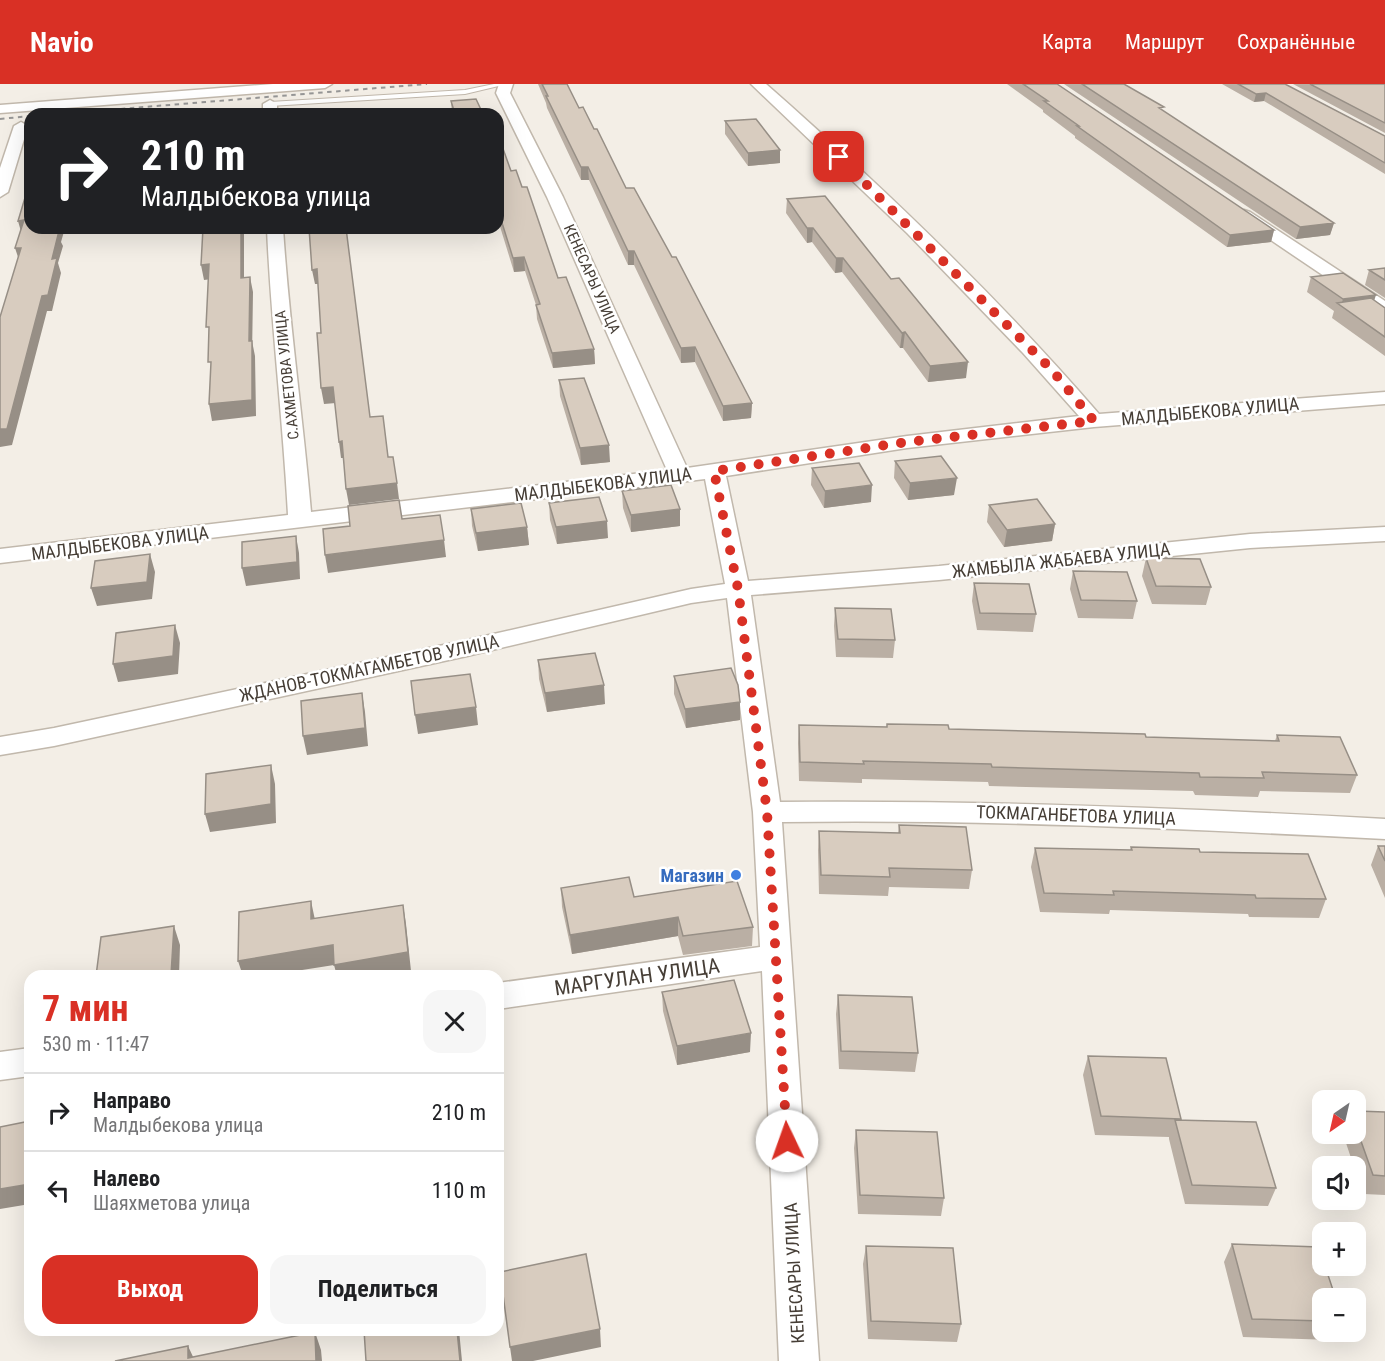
<!DOCTYPE html>
<html lang="ru">
<head>
<meta charset="utf-8">
<style>
  body { margin:0; font-family:"Roboto Condensed",sans-serif; background:#f6f6f6; color:#202124; height:100vh; display:flex; flex-direction:column; font-size:22px; white-space:nowrap }
  * { box-sizing:border-box; margin:0 }
  p { font-size:20px; color:#757577 }
  .icon { flex:none; width:33px; height:33px; fill:none; stroke:currentColor; stroke-width:2; stroke-linecap:round; stroke-linejoin:round }
  .map { position:relative; flex:1; overflow:hidden }
  .panel { position:absolute; left:24px; top:886px; width:480px; height:366px; display:flex; flex-direction:column; background:#fff; border-radius:18px; box-shadow:0 6px 24px #0002 }
  .panel>* { flex:none }
  .hud { position:absolute; left:24px; top:24px; width:480px; height:126px; border-radius:18px; box-shadow:0 6px 24px #0002; background:#202124; color:#fff; overflow:hidden }
  .needle { width:39px; rotate:214deg }
  .buttons { position:absolute; left:1312px; top:1006px; display:grid; gap:12px }
  .buttons a { display:grid; place-items:center; width:54px; height:54px; border-radius:12px; background:#fff; box-shadow:0 6px 24px #0002; font-size:30px }
  .pin { position:absolute; display:grid; place-items:center; width:51px; height:51px; color:#fff; margin:-26px; border-radius:12px; box-shadow:0 3px 9px #0006 }
  .me { position:absolute; width:66px; margin:-33px; rotate:357deg; stroke-linejoin:round; filter:drop-shadow(0 0 4px #0008) }
  .turn { display:flex; align-items:center; gap:21px; height:126px; padding:0 18px; font-size:27px }
  .turn .icon { width:78px; height:78px; stroke-width:2.5 }
  .turn b { display:block; font-size:42px; line-height:51px }
  .round { display:grid; place-items:center; flex:none; width:63px; height:63px; border-radius:18px; background:#f6f6f6 }
  .summary { display:flex; align-items:center; justify-content:space-between; height:102px; padding:0 18px }
  h1 { font-size:36px; font-weight:700; line-height:45px; color:#d93025 }
  .primary-button { display:flex; gap:12px; margin-top:auto; padding:12px 18px }
  .primary-button a { flex:1; height:69px; border-radius:18px; background:#d93025; color:#fff; font-size:24px; font-weight:700; line-height:69px; text-align:center }
  .primary-button a+a { background:#f6f6f6; color:#202124 }
  ul { padding:0; list-style:none }
  li { display:flex; align-items:center; gap:18px; height:78px; padding:0 18px; border-top:2px solid #e0e0e0 }
  li div { flex:1 }
  li b { display:block; font-size:22px }
  li em { font-style:normal }
  header { display:flex; align-items:center; gap:36px; box-sizing:border-box; height:84px; padding:0 30px; background:#d93025; color:#fff }
  header strong { font-size:28px }
  nav { display:flex; gap:33px; margin-inline-start:auto; font-size:21px }
  .map>svg:first-child { display:block }
  .lines { fill:none; stroke-linecap:round; stroke-linejoin:round }
  .service-casing { stroke:#c1b8ac; stroke-width:2 }
  .minor-casing { stroke:#c1b8ac; stroke-width:3 }
  .service { fill:#fff; fill-rule:evenodd }
  .minor { fill:#fff; fill-rule:evenodd }
  .rail { stroke:#969696; stroke-width:2; stroke-dasharray:4.5 4.5; stroke-linecap:butt }
  .wall { fill:#baafa4 }
  .shaded-wall { fill:#978f86 }
  .building { fill:#d8ccbf; stroke:#978f86; stroke-width:1.5 }
  .route { stroke:#d93025; stroke-width:10; stroke-dasharray:0 18 }
  .shop-dot { fill:#3f7fe0; stroke:#fff; stroke-width:2 }
  .labels { text-anchor:middle; dominant-baseline:central; stroke-width:5; stroke-linejoin:round; paint-order:stroke }
  .far-street-label { font-size:15px; fill:#463e36; stroke:#fff }
  .street-label { font-size:18px; fill:#463e36; stroke:#fff }
  .shop-label { font-size:18px; font-weight:bold; fill:#366cbe; stroke:#fff; text-anchor:end }
  .near-street-label { font-size:21px; fill:#463e36; stroke:#fff }
</style>
</head>
<body>
<header>
<strong>Navio</strong>
<nav><a>Карта</a><a>Маршрут</a><a>Сохранённые</a></nav>
</header>
<div class="map">
<svg width="1385" height="1277" viewBox="0 0 1385 1277">
  <rect width="100%" height="100%" fill="#f3eee6"/>
  <g class="lines">
    <g class="service-casing">
      <path id="service" d="M494 0H507L465 10 270 22 267 20 270 18 465 6Z"/>
    </g>
    <g class="minor-casing">
      <path id="minor" d="M273 0H332L325 4 0 29V21Z
        M499 0H513L510 9 563 113 687 384 907 352 1079 332 1023 269 907 149 751 0H766C883 103 997 212 1099 330L1385 308V320L1094 343 907 364 726 392 748 497 939 482 1250 450 1385 443V457L1250 464 939 496 751 511 780 718C982 716 1183 724 1385 735V755C1184 745 983 735 782 738L819 1277H779L762 887 498 925V899L760 863 753 728 727 514 691 519 467 572 54 662 0 671V653L54 644 467 556 691 505 725 500 705 395 0 479V465L288 431C283 335 271 240 267 144H283C289 239 303 333 311 428L667 386 547 113 496 9Z
        M270 16 277 20V30H263V20Z
        M21 38 28 42 8 108 0 113V84L14 42Z
        M1244 126 1250 128 1385 217V230L1379 229 1238 134 1236 131Z
        M30 964V992L0 996V968Z"/>
    </g>
    <use href="#service" class="service"/>
    <use href="#minor" class="minor"/>
    <path class="rail" d="M58 30 427 0
      M0 35 30 32"/>
  </g>
  <path class="wall" d="M538 0H567L579 24 752 319 751 334 723 337 695 278 681 279 634 181H628L589 96H581L547 24 546 19Z
    M1007 0H1057L1274 146 1271 158 1227 163 1075 54V52L1043 28V26Z
    M1064 0H1124L1163 27 1334 139 1330 151 1296 155Z
    M1222 0H1285L1385 52V90L1264 17 1254 18Z
    M1293 0H1385V49Z
    M451 17 483 30H452Z
    M725 37 780 66V79L748 82 725 50Z
    M498 62 511 87 522 103 558 194 594 265 595 280 553 284 537 235 536 221 525 187 514 188 498 136Z
    M787 115 966 294 928 298 903 264H900L842 188 835 189 812 158 807 159 786 129Z
    M1385 184V214L1365 201 1369 186Z
    M1311 193 1374 216 1385 224V272L1332 234 1334 227 1307 208Z
    M559 296 610 378 581 381 560 312Z
    M895 377 954 411 908 416 894 394Z
    M812 384 871 418 824 424 811 401Z
    M622 407 680 442 631 448 623 424Z
    M549 419 608 454 557 460 550 436Z
    M989 421 1055 440 1052 457 1004 463 987 438Z
    M471 425 527 443 529 461 478 467 472 442Z
    M1146 474 1211 503 1206 521 1152 520 1142 492Z
    M1073 487 1137 517 1133 535 1078 534 1070 505Z
    M974 499 1036 530 1033 548 977 546 972 517Z
    M835 524 895 556 893 574 836 573 834 542Z
    M538 576 605 620 547 628 539 595Z
    M674 592 740 636 686 644 674 610Z
    M887 640 949 645 1146 653 1275 657 1277 651 1357 691 1350 709 1260 707 1258 713 1195 711 1193 707 989 702 988 698 862 695V699L799 697 798 659 799 641 887 643Z
    M899 741 972 786 969 805 889 803 888 812 819 810 818 766 819 747 898 749Z
    M1378 762H1385V814L1371 781Z
    M1131 763 1200 768 1326 815 1319 834 1249 833 1248 830 1110 826 1109 830 1040 828 1031 783 1035 764 1130 766Z
    M561 804 634 813 753 843 752 862 683 871 678 852 572 870 562 823Z
    M662 908 750 968 677 981 663 927Z
    M838 911 918 969 915 988 839 985 836 930Z
    M1088 972 1181 1035V1036L1276 1104 1268 1122 1185 1120 1169 1055V1053L1095 1051 1083 991Z
    M1356 1027 1385 1028V1111L1364 1110 1356 1087V1083H1354L1343 1050H1356Z
    M856 1046 944 1114 941 1132 858 1130 854 1064Z
    M1232 1160 1323 1215V1248H1338L1333 1256 1243 1253 1224 1178Z
    M866 1162 961 1240 957 1258 868 1255 863 1180Z"/>
  <path class="shaded-wall" d="M1266 9 1264 17 1254 18 1256 10Z
    M780 66V79L748 82V69Z
    M581 83H588L589 96H581Z
    M24 136 22 151 18 137Z
    M1334 139 1330 151 1296 155 1300 143Z
    M57 144H65L61 158 63 162 58 179 61 189 52 227H47L12 361 0 363V345L52 175Z
    M241 144H243L244 148V209L241 194Z
    M807 144H813L812 158 807 159Z
    M1274 146 1271 158 1227 163 1230 151Z
    M15 164H21L20 179Z
    M628 167H634V181H628Z
    M524 173 525 187 514 188 513 174Z
    M836 174H843L842 188 835 189Z
    M209 180 212 195 204 196 201 181Z
    M317 185 320 200H315L312 186Z
    M250 193 253 208 252 273 249 257Z
    M1376 211 1371 226 1341 222 1343 215Z
    M905 248 903 264H900L902 249Z
    M252 257 255 272 256 332 212 337 209 320Z
    M695 263V278L681 279V264Z
    M594 265 595 280 553 284 552 269Z
    M968 278 966 294 928 298 930 282Z
    M333 303 336 319 324 320 321 304Z
    M752 319 751 334 723 337V322Z
    M342 357 345 374H341L339 358Z
    M609 361 610 378 581 381 580 364Z
    M957 394 954 411 908 416 910 399Z
    M397 399 399 415 349 421 346 405Z
    M872 401 871 418 824 424 825 407Z
    M680 425V442L631 448V431Z
    M607 437 608 454 557 460 556 443Z
    M1055 440 1052 457 1004 463 1007 446Z
    M527 443 529 461 478 467 476 449Z
    M296 452 299 469 300 495 246 502 242 484Z
    M444 456 446 473 328 489 325 471Z
    M150 470 155 488 152 515 97 522 91 504Z
    M175 541 180 559 178 590 118 598 113 580Z
    M604 601 605 620 547 628 545 609Z
    M362 609 365 628 368 662 307 671 303 652Z
    M740 618V636L686 644 685 625Z
    M476 623 478 641 418 650 415 631Z
    M271 681 275 700 276 739 210 748 205 730Z
    M311 817 315 836 311 835Z
    M403 821 406 840 411 887 381 892H337L334 881 264 892H243L238 877Z
    M678 833V852L572 870 570 851Z
    M174 842 180 861 179 892H164Z
    M751 949 750 968 677 981V962Z
    M30 1100V1120L0 1125V1105Z
    M600 1245 601 1263 533 1277H512L510 1263Z
    M457 1246H459L462 1277H460Z
    M315 1248 321 1266 322 1277H316Z
    M188 1262 195 1277 188 1274Z"/>
  <path class="building" d="M542 0H567L579 24 583 23 594 45H597L626 104H634L672 173H676L752 319 723 322 695 263 681 264 634 167H628L588 83H581L546 12H548Z
    M1023 0H1057L1274 146 1230 151 1077 42H1079L1044 17H1048Z
    M1082 0H1124L1164 23 1159 24 1334 139 1300 143Z
    M1238 0H1285L1385 52V79L1266 9 1256 10Z
    M1310 0H1385V39Z
    M476 15 483 30H455L451 17Z
    M756 35 780 66 748 69 725 37Z
    M498 62V63L502 62 511 87 516 86 522 103H527L558 194 566 193 594 265 552 269 536 221 540 220 524 173 513 174 498 126Z
    M30 97V144H57L56 148 59 147 52 175 57 174 48 211 42 212 7 345H0V233L21 164H15L24 136 18 137Z
    M825 112 891 195 899 194 968 278 930 282 905 248 902 249 843 174H836L813 144H807L787 115Z
    M203 144H241V194L250 193 249 257H252V316L209 320 211 278H208L209 243H206L209 180 201 181Z
    M309 144H346L370 333 383 332 388 373H393L397 399 346 405 342 357 339 358 333 303 321 304 317 249H321L317 185 312 186Z
    M1385 184V196L1369 186Z
    M1343 189 1376 211 1343 215 1311 193Z
    M1371 214 1385 224V253L1337 219Z
    M584 294 609 361 580 364 559 296Z
    M941 372 957 394 910 399 895 377Z
    M859 379 872 401 825 407 812 384Z
    M671 401 680 425 631 431 622 407Z
    M599 413 607 437 556 443 549 419Z
    M1037 415 1055 440 1007 446 989 421Z
    M399 416 402 435 440 431 444 456 325 471 323 445 350 442 348 422Z
    M521 419 527 443 476 449 471 425Z
    M296 452 297 478 242 484V458Z
    M150 470 147 498 91 504 95 477Z
    M1146 474 1200 475 1211 503 1156 502Z
    M1073 487 1127 488 1137 517 1081 516Z
    M974 499 1029 500 1036 530 980 529Z
    M835 524 891 525 895 556 838 555Z
    M175 541 173 572 113 580 116 549Z
    M595 569 604 601 545 609 538 576Z
    M731 584 738 601 740 618 685 625 674 592Z
    M470 590 476 623 415 631 411 597Z
    M362 609 365 644 303 652 301 617Z
    M887 640 948 641 949 645 1145 650 1146 653 1279 657 1277 651 1340 653 1357 691 1262 688 1264 694 1200 693 1199 689 992 683 991 680 863 677 864 680 800 678 799 641 887 643Z
    M271 681V720L205 730 206 690Z
    M899 741 966 743 972 786 889 784 890 793 821 791 819 747 900 749Z
    M1378 762H1385V777Z
    M1131 763 1199 765 1200 768 1308 770 1326 815 1256 814 1255 811 1113 807 1114 811 1044 809 1035 764 1132 766Z
    M629 793 634 813 737 797 753 843 683 852 678 833 570 851 561 804Z
    M311 817V835L403 821 408 868 334 881 333 861 238 877 239 828Z
    M174 842 171 891 164 892H96L101 853Z
    M734 896 751 949 677 962 662 908Z
    M838 911 912 913 918 969 841 967Z
    M1088 972 1166 974 1181 1035 1101 1032Z
    M1356 1027 1385 1028V1092L1373 1091 1356 1043Z
    M1175 1036 1256 1038 1276 1104 1192 1101Z
    M30 1037V1100L0 1105V1043Z
    M856 1046 937 1048 944 1114 860 1111Z
    M1232 1160 1319 1163 1323 1175V1182H1325L1336 1215H1323V1237L1252 1235Z
    M866 1162 953 1164 961 1240 871 1237Z
    M586 1170 600 1245 510 1263 500 1188Z
    M364 1246H457L460 1277H366Z
    M315 1248 316 1277H115L188 1262V1274Z"/>
  <g class="lines">
    <path class="route" d="M787 1057 767 728 738 505 714 387 907 358 1094 337 1051 285 839 73"/>
  </g>
  <circle class="shop-dot" cx="736" cy="791" r="6"/>
  <g class="labels">
    <g class="far-street-label">
      <text transform="translate(592 195) rotate(66)">КЕНЕСАРЫ УЛИЦА</text>
      <text transform="translate(287 291) rotate(-96)">С.АХМЕТОВА УЛИЦА</text>
    </g>
    <g class="street-label">
      <text transform="translate(1210 327) rotate(-5)">МАЛДЫБЕКОВА УЛИЦА</text>
      <text transform="translate(603 400) rotate(-7)">МАЛДЫБЕКОВА УЛИЦА</text>
      <text transform="translate(120 459) rotate(-7)">МАЛДЫБЕКОВА УЛИЦА</text>
      <text transform="translate(1061 476) rotate(-6)">ЖАМБЫЛА ЖАБАЕВА УЛИЦА</text>
      <text transform="translate(369 584) rotate(-12)">ЖДАНОВ-ТОКМАГАМБЕТОВ УЛИЦА</text>
      <text transform="translate(1076 731) rotate(2)">ТОКМАГАНБЕТОВА УЛИЦА</text>
      <text transform="translate(794 1189) rotate(-93)">КЕНЕСАРЫ УЛИЦА</text>
    </g>
    <g class="shop-label">
      <text x="724" y="791">Магазин</text>
    </g>
    <g class="near-street-label">
      <text transform="translate(637 893) rotate(-8)">МАРГУЛАН УЛИЦА</text>
    </g>
  </g>
</svg>
<div class="buttons">
<a><svg class="needle" viewBox="-14 -14 28 28"><path d="M0-13l5 13h-10z" fill="#e53935"/><path d="M0 13l5-13h-10z" fill="#757577"/></svg></a>
<a><svg class="icon" aria-label="sound" viewBox="0 0 24 24"><path d="M4 9h4l5-4v14l-5-4H4zM17 9q2 3 0 6"/></svg></a>
<a>+</a>
<a>−</a>
</div>
<div class="pin" style="left:839px;top:73px;background:#d93025"><svg class="icon" aria-label="arrive" viewBox="0 0 24 24"><path d="M6 21V4h12l-3 4 3 4H6"/></svg></div>
<svg class="me" style="left:787px;top:1057px" viewBox="-20 -20 40 40"><circle r="19" fill="#fff"/><path d="M0-13L10 11 0 6-10 11z" fill="#d93025"/></svg>
<div class="hud">
<div class="turn"><svg class="icon" aria-label="right" viewBox="0 0 24 24"><path d="M7 20v-9h11M14 6l5 5-5 5"/></svg><div><b>210 m</b>Малдыбекова улица</div></div>
</div>
<section class="panel">
<div class="summary"><div><h1>7 мин</h1><p>530 m · 11:47</p></div><a class="round"><svg class="icon" aria-label="close" viewBox="0 0 24 24"><path d="M6 6l12 12M18 6L6 18"/></svg></a></div>
<ul>
<li><svg class="icon" aria-label="right" viewBox="0 0 24 24"><path d="M7 20v-9h11M14 6l5 5-5 5"/></svg><div><b>Направо</b><p>Малдыбекова улица</p></div><em>210 m</em></li>
<li><svg class="icon" aria-label="left" viewBox="0 0 24 24"><path d="M17 20v-9H6M10 6l-5 5 5 5"/></svg><div><b>Налево</b><p>Шаяхметова улица</p></div><em>110 m</em></li>
</ul>
<div class="primary-button"><a>Выход</a><a>Поделиться</a></div>
</section>
</div>
</body>
</html>
